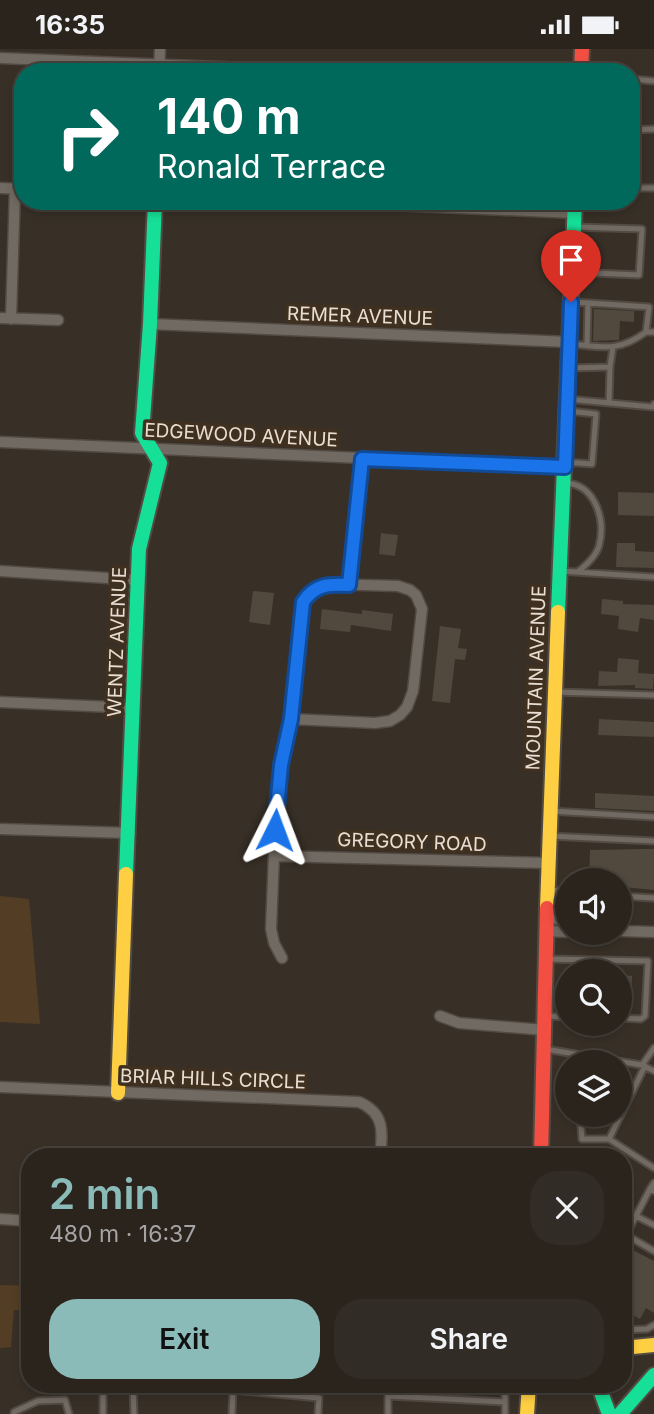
<!DOCTYPE html>
<html lang="en">
<head>
<meta charset="utf-8">
<style>
  body { margin:0; font-family:Inter,sans-serif; background:#322c26; color:#f1f3f6; height:100vh; display:flex; flex-direction:column; font-size:26px; white-space:nowrap }
  * { box-sizing:border-box; margin:0 }
  p { font-size:23px; color:#a5a4a4 }
  .icon { flex:none; width:38px; height:38px; fill:none; stroke:currentColor; stroke-width:2; stroke-linecap:round; stroke-linejoin:round }
  .map { position:relative; flex:1; overflow:hidden }
  .panel { position:absolute; left:21px; top:1099px; width:611px; height:245px; display:flex; flex-direction:column; background:#2a241d; border-radius:28px; box-shadow:0 4px 10px #0003,0 0 0 2px #46413b }
  .panel>* { flex:none }
  .hud { position:absolute; left:14px; top:14px; width:626px; height:147px; border-radius:28px; box-shadow:0 4px 10px #0003,0 0 0 2px #46413b; background:#00695c; color:#fff; overflow:hidden }
  .controls { position:absolute; left:555px; top:819px; display:grid; gap:14px }
  .controls a { display:grid; place-items:center; width:77px; height:77px; border-radius:50%; background:#2a241d; box-shadow:0 4px 10px #0003,0 0 0 2px #46413b; font-size:35px }
  .pin { position:absolute; display:grid; place-items:center; width:60px; height:60px; color:#fff; margin:-72px -30px; border-radius:50% 50% 50% 0; rotate:-45deg; box-shadow:0 0 7px #0007 }
  .pin .icon { rotate:45deg }
  .me { position:absolute; width:77px; margin:-38px; rotate:3deg; stroke-linejoin:round; filter:drop-shadow(0 0 5px #0008) }
  .turn { display:flex; align-items:center; gap:24px; height:147px; padding:0 28px; font-size:32px }
  .turn .icon { width:91px; height:91px; stroke-width:2.5 }
  .turn b { display:block; font-size:49px; line-height:60px }
  .round { display:grid; place-items:center; flex:none; width:74px; height:74px; border-radius:28px; background:#322c26 }
  .summary { display:flex; align-items:center; justify-content:space-between; height:119px; padding:0 28px }
  h1 { font-size:42px; font-weight:600; line-height:52px; color:#8bbbb9 }
  .button { display:flex; gap:14px; margin-top:auto; padding:14px 28px }
  .button a { flex:1; height:80px; border-radius:28px; background:#8bbbb9; color:#111; font-size:28px; font-weight:600; line-height:80px; text-align:center }
  .button a+a { background:#322c26; color:#f1f3f6 }
  .status { display:flex; justify-content:space-between; align-items:center; height:49px; padding:0 35px; background:#2a241d; direction:ltr }
  .status svg { height:19px; fill:currentColor }
  .map>svg:first-child { display:block }
  .green { fill:#533e25 }
  .building { fill:#51483e }
  .lines { fill:none; stroke-linecap:round; stroke-linejoin:round }
  .lane-casing { stroke:#534b43; stroke-width:9 }
  .street-casing { stroke:#534b43; stroke-width:13 }
  .fast-casing { stroke:#534b43; stroke-width:18 }
  .slow-casing { stroke:#534b43; stroke-width:18 }
  .jam-casing { stroke:#534b43; stroke-width:18 }
  .lane { stroke:#716a62; stroke-width:5 }
  .street { stroke:#716a62; stroke-width:10 }
  .fast { stroke:#16e098; stroke-width:14 }
  .slow { stroke:#ffcf43; stroke-width:14 }
  .jam { stroke:#f24e42; stroke-width:14 }
  .route-casing { stroke:#114b97; stroke-width:18 }
  .route { stroke:#1a73e8; stroke-width:12 }
  .labels { text-anchor:middle; dominant-baseline:central; stroke-width:7; stroke-linejoin:round; paint-order:stroke }
  .street-label { font-size:19px; fill:#e8ded3; stroke:#40301f }
</style>
</head>
<body>
<div class="status"><b>16:35</b><svg viewBox="0 0 49 12"><path d="M0 12V9h3v3zM5 12V6h3v6zM10 12V3h3v9zM15 12V0h3v12zM26 1h20v11H26zM47 4h2v5h-2z"/></svg></div>
<div class="map">
<svg width="654" height="1365" viewBox="0 0 654 1365">
  <rect width="100%" height="100%" fill="#383027"/>
  <path class="green" d="M0 847 29 850 40 975 0 973Z
    M0 1236 30 1237V1261H14L11 1298 0 1299Z"/>
  <path class="building" d="M594 260 634 262V273L620 272 619 291 593 292Z
    M618 443 654 444V467L618 466Z
    M381 484 398 486 395 507 379 505Z
    M617 494H635V502L654 503V519L616 518Z
    M253 542 274 544 270 576 249 573Z
    M602 550 623 552V555L654 556V571L640 569 638 583 618 580 619 567 601 565Z
    M322 560 362 565V561L393 565 391 582 351 576 350 583 320 580Z
    M440 577 461 580 458 599 467 600 465 611 455 610 450 654 432 652Z
    M618 609 639 611 638 624 654 625 653 640 635 639V636L598 637 599 622 617 623Z
    M599 670 654 673V688L598 686Z
    M595 744 654 747V762L595 759Z
    M644 800H654V841L623 838V835H620V831H589L590 801Z
    M620 926 632 927 631 964H620Z
    M623 1196 654 1212V1264L646 1259 640 1270 623 1261Z"/>
  <g class="lines">
    <g class="lane-casing">
      <path id="lane" d="M632 30 654 32
        M632 81 654 80
        M632 139H654
        M572 223 639 226 642 180 575 178
        M573 253 649 258 646 283H654
        M572 295C604 298 619 303 646 283
        M587 297 588 254
        M569 319 610 318 613 298
        M567 350 653 358 654 355
        M609 354 610 318
        M565 413 592 415 596 365 569 362
        M565 434C595 435 606 470 599 497 596 507 587 515 579 522
        M560 522 654 528
        M555 643 654 646
        M550 762 654 768
        M549 787 654 792
        M547 841 567 842
        M620 847 654 849
        M547 910 648 912 645 967 641 970 620 969
        M545 967 567 968
        M545 1000 642 1016 654 1022
        M642 1016 654 999
        M645 1017 609 1090 654 1119
        M620 1039H634
        M580 1066 582 1090H609
        M654 1134 650 1140 654 1142
        M636 1167 654 1176
        M623 1185 626 1186 650 1140
        M626 1186 654 1202
        M623 1281 647 1280 654 1276
        M133 1335 134 1365
        M505 1335V1365
        M389 1347 505 1353
        M14 1365V1363L38 1352 65 1351 69 1365
        M103 1365V1335
        M232 1365 233 1341 319 1349 318 1365
        M388 1365V1335"/>
    </g>
    <g class="street-casing">
      <path id="street" d="M0 9 341 23
        M159 23 160 0
        M0 139 23 140
        M304 152 575 164
        M0 269 58 271
        M11 270 15 139
        M150 275 569 293
        M0 393 565 418
        M0 522 138 531
        M349 536 362 410
        M0 653 134 659
        M0 780 130 784
        M274 807 548 814
        M547 867 567 873
        M547 882 567 883
        M620 882 654 883
        M581 884H607
        M282 909 274 894 271 880 276 755 281 716 291 670 303 553 312 541 329 535 398 537 410 541 416 546 422 560 413 642 407 658 400 666 390 672 375 674 291 670
        M440 967 459 974 545 981
        M0 1038 359 1053C385 1064 383 1084 380 1108
        M0 1170 30 1172"/>
    </g>
    <g class="fast-casing">
      <path id="fast" d="M558 563 575 152
        M126 825 139 500 160 414 142 384 150 275 155 152
        M598 1335 609 1365
        M620 1365 654 1326"/>
    </g>
    <g class="slow-casing">
      <path id="slow" d="M547 859 558 563
        M118 1044 126 825
        M623 1299 654 1296
        M527 1365 529 1335"/>
    </g>
    <g class="jam-casing">
      <path id="jam" d="M581 23 582 0
        M541 1108 547 859"/>
    </g>
    <use href="#lane" class="lane"/>
    <use href="#street" class="street"/>
    <use href="#fast" class="fast"/>
    <use href="#slow" class="slow"/>
    <use href="#jam" class="jam"/>
  </g>
  <g class="lines">
    <g class="route-casing">
      <path id="route" d="M275 781 281 716 291 670 303 553C315 535 329 535 349 536L362 410 565 418 571 253"/>
    </g>
    <use href="#route" class="route"/>
  </g>
  <g class="labels">
    <g class="street-label">
      <text transform="translate(360 267) rotate(2)">REMER AVENUE</text>
      <text transform="translate(241 386) rotate(3)">EDGEWOOD AVENUE</text>
      <text transform="translate(117 593) rotate(-88)">WENTZ AVENUE</text>
      <text transform="translate(536 629) rotate(-88)">MOUNTAIN AVENUE</text>
      <text transform="translate(412 793) rotate(2)">GREGORY ROAD</text>
      <text transform="translate(213 1030) rotate(2)">BRIAR HILLS CIRCLE</text>
    </g>
  </g>
</svg>
<div class="controls">
<a><svg class="icon" aria-label="sound" viewBox="0 0 24 24"><path d="M4 9h4l5-4v14l-5-4H4zM17 9q2 3 0 6"/></svg></a>
<a><svg class="icon" aria-label="search" viewBox="0 0 24 24"><circle cx="10" cy="10" r="6"/><path d="M15 15l6 6"/></svg></a>
<a><svg class="icon" aria-label="layers" viewBox="0 0 24 24"><path d="M12 4l9 5-9 5-9-5zM3 14l9 5 9-5"/></svg></a>
</div>
<div class="pin" style="left:571px;top:253px;background:#d93025"><svg class="icon" aria-label="arrive" viewBox="0 0 24 24"><path d="M6 21V4h12l-3 4 3 4H6"/></svg></div>
<svg class="me" style="left:275px;top:781px" viewBox="-20 -20 40 40"><path d="M0-17L14 15 0 8-14 15z" fill="#1a73e8" stroke="#fff" stroke-width="4"/></svg>
<div class="hud">
<div class="turn"><svg class="icon" aria-label="right" viewBox="0 0 24 24"><path d="M7 20v-9h11M14 6l5 5-5 5"/></svg><div><b>140 m</b>Ronald Terrace</div></div>
</div>
<section class="panel">
<div class="summary"><div><h1>2 min</h1><p>480 m · 16:37</p></div><a class="round"><svg class="icon" aria-label="close" viewBox="0 0 24 24"><path d="M6 6l12 12M18 6L6 18"/></svg></a></div>
<div class="button"><a>Exit</a><a>Share</a></div>
</section>
</div>
</body>
</html>
